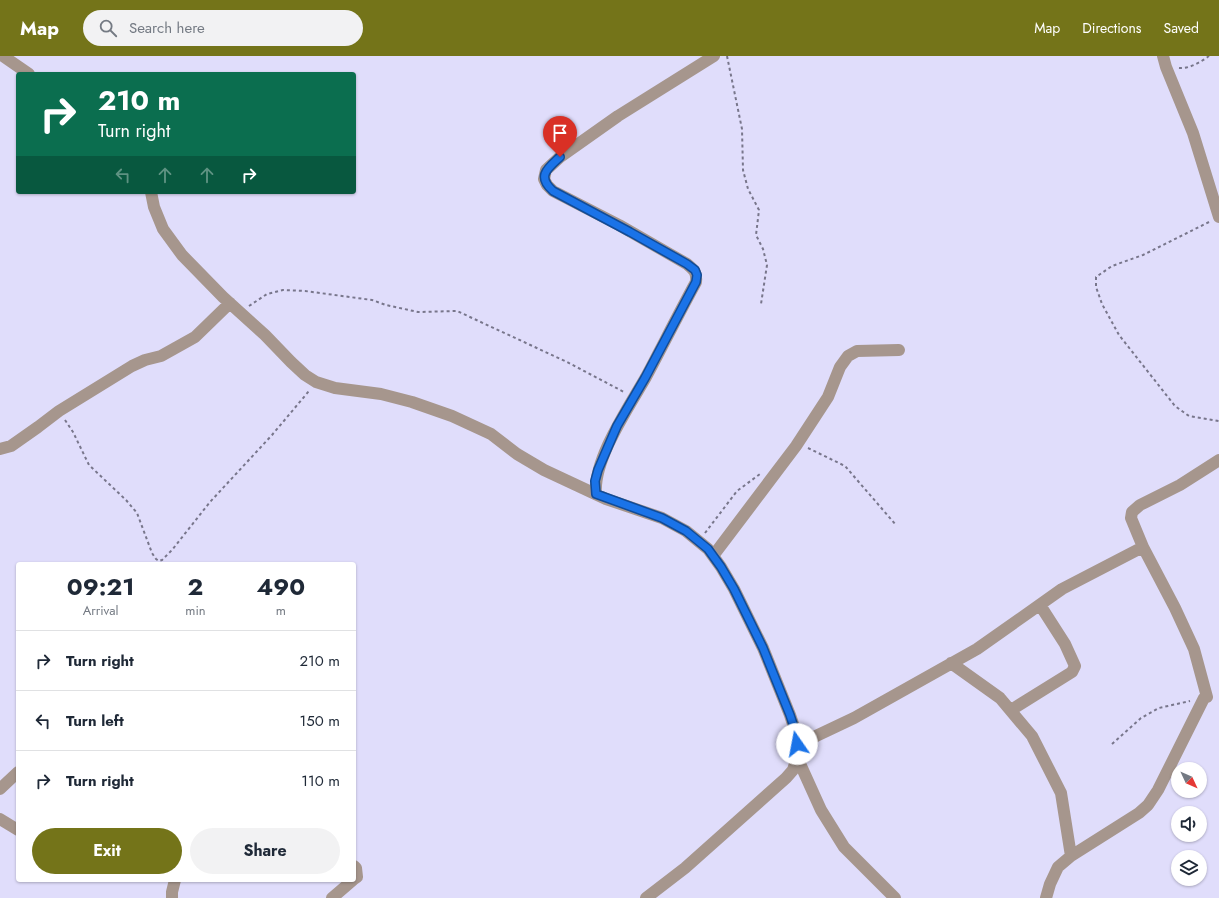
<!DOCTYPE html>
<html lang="en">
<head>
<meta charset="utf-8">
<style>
  body { margin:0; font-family:Jost,sans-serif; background:#f2f2f3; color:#1f2937; height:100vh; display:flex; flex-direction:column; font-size:15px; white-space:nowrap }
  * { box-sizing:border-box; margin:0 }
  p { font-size:13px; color:#747a83 }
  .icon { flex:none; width:22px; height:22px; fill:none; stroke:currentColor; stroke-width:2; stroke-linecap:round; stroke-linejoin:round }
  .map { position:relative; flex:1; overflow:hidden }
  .side { position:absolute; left:16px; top:506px; width:340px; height:320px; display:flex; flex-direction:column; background:#fff; border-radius:4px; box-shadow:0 1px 3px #0004 }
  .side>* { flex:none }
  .banner { position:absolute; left:16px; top:16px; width:340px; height:122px; border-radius:4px; box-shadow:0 1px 3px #0004; background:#0b6e4f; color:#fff; overflow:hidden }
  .needle { width:26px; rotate:134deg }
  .buttons { position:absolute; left:1171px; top:706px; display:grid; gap:8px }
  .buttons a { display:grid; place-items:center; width:36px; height:36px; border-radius:50%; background:#fff; box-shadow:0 1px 3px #0004; font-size:20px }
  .pin { position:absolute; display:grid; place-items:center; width:34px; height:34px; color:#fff; margin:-41px -17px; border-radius:50% 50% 50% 0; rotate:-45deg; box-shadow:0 0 4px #0007 }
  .pin .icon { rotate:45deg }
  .me { position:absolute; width:44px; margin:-22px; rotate:348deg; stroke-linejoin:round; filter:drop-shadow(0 0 3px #0008) }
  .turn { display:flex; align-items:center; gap:14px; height:84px; padding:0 16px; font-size:18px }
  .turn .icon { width:52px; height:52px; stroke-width:2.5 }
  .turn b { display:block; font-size:28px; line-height:34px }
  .lanes { display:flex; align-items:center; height:38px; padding:0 16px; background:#0003; justify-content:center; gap:20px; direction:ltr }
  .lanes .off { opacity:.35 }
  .eta { display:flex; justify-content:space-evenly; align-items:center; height:68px; text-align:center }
  .eta b { font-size:24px; font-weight:700; line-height:28px }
  .action { display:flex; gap:8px; margin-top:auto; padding:8px 16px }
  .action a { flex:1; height:46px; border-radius:24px; background:#747419; color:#fff; font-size:16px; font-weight:700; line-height:46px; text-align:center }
  .action a+a { background:#f2f2f3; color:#1f2937 }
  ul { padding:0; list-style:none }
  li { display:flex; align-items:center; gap:12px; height:60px; padding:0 16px; border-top:1px solid #e0e1e3 }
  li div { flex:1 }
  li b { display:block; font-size:15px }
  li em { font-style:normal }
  header { display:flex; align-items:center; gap:24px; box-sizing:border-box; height:56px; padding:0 20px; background:#747419; color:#fff }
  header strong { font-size:19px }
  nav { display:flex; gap:22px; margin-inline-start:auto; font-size:14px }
  .search { width:280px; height:36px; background:#f2f2f3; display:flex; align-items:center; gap:10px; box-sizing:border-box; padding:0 14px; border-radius:22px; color:#747a83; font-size:15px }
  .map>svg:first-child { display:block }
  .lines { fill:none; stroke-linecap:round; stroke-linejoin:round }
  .path { stroke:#78768b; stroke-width:2; stroke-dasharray:3 3; stroke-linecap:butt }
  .minor { stroke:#a6968d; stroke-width:12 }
  .route-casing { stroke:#114b97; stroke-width:10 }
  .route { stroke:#1a73e8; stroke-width:7 }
</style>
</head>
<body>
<header>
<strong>Map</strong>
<div class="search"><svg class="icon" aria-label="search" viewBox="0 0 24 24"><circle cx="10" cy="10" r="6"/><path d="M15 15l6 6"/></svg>Search here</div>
<nav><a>Map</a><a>Directions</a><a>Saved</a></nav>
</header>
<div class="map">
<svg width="1219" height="842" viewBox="0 0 1219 842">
  <rect width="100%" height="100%" fill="#e0ddfb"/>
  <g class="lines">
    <path class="path" d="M727 0 742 73 743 114 748 133 759 154 756 179 763 193 767 209 761 248
      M1179 12C1189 13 1201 6 1209 0
      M1209 166 1143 199 1112 210 1096 221V231L1102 248 1119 279 1175 350 1189 360 1219 365
      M249 250 267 238 283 234 305 235 372 244 386 249 418 256 457 255 567 306 624 336
      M65 364 73 376 89 409 126 444 137 457 152 497 156 503 159 505 162 504 172 494 210 446 272 379 309 335
      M808 392 845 410 896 469
      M705 477 737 435 760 418
      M1112 688 1141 662 1159 652 1190 645"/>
    <path class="minor" d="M3 0 29 18
      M1163 0 1166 11 1193 77 1219 161
      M151 136 154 151 163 173 182 199 223 241 265 279 291 306 305 319 316 326 335 332 381 338 412 346 452 360 491 378 517 398 544 414 606 443 662 462 686 475 708 493 721 511 734 533 763 592 790 659 798 683 797 701 793 714 786 722 685 812 646 842
      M0 393 11 390 38 371 59 355 132 310 145 304 161 300 195 281 230 247
      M596 438C593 403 629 351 646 321 663 289 679 257 696 226 697 216 694 214 687 208L619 169 553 135 547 129 544 123 546 114 560 101 618 60 714 0
      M1143 491 1175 552 1194 593 1207 641
      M713 500 796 390 828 341 840 311 848 300 857 295 899 294
      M951 607 1000 642 1032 680 1061 737 1071 800
      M1011 654 1072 616 1075 610 1065 588 1040 549
      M797 689 854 662 977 593 1062 533 1143 491 1131 462 1132 456 1140 449 1180 429 1219 404
      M797 701 821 754 844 791 895 842
      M0 733 18 716
      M0 763 18 774
      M354 810 356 812 357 821 354 823
      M172 842V836L175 824
      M332 842 353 824
      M1046 842 1050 828 1058 811 1071 800 1139 757 1148 749 1158 734 1204 642"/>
  </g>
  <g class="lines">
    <g class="route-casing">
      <path id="route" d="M560 101C548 112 536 120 553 135L630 176 687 208 695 214 697 219 696 226 645 322 617 370 598 414 595 425 596 438 662 462 686 475 708 493 721 511 734 533 763 592 790 659 798 683 797 688"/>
    </g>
    <use href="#route" class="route"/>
  </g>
</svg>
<div class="buttons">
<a><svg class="needle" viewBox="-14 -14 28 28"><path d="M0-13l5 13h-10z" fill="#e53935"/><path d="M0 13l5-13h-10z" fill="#747a83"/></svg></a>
<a><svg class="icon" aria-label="sound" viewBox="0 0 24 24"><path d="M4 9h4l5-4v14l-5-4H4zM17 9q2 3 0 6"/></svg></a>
<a><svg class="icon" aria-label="layers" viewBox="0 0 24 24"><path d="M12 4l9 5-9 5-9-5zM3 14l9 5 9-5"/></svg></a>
</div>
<div class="pin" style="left:560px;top:101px;background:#d93025"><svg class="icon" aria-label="arrive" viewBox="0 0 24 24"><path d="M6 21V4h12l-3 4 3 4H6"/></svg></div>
<svg class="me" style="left:797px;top:688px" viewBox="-20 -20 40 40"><circle r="19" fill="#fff"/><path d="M0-13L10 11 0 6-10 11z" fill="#1a73e8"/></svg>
<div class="banner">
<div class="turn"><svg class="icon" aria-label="right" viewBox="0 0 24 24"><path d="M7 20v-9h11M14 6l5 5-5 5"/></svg><div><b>210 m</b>Turn right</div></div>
<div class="lanes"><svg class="icon off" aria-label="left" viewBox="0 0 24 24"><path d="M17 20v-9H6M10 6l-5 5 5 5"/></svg><svg class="icon off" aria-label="ahead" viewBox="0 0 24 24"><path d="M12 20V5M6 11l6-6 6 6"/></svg><svg class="icon off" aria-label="ahead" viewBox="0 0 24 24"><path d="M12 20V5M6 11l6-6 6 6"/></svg><svg class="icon" aria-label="right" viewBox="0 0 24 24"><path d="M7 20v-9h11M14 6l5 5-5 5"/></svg></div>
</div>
<section class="side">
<div class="eta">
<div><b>09:21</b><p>Arrival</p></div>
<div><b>2</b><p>min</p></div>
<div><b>490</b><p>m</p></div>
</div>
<ul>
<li><svg class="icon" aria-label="right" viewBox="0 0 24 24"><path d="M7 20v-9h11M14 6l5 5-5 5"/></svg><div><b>Turn right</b></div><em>210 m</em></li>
<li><svg class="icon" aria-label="left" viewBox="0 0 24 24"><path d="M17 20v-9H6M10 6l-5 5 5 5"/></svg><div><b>Turn left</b></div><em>150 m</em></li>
<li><svg class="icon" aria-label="right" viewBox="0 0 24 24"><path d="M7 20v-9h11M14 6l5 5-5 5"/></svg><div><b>Turn right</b></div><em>110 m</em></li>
</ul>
<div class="action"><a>Exit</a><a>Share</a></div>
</section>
</div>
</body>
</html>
